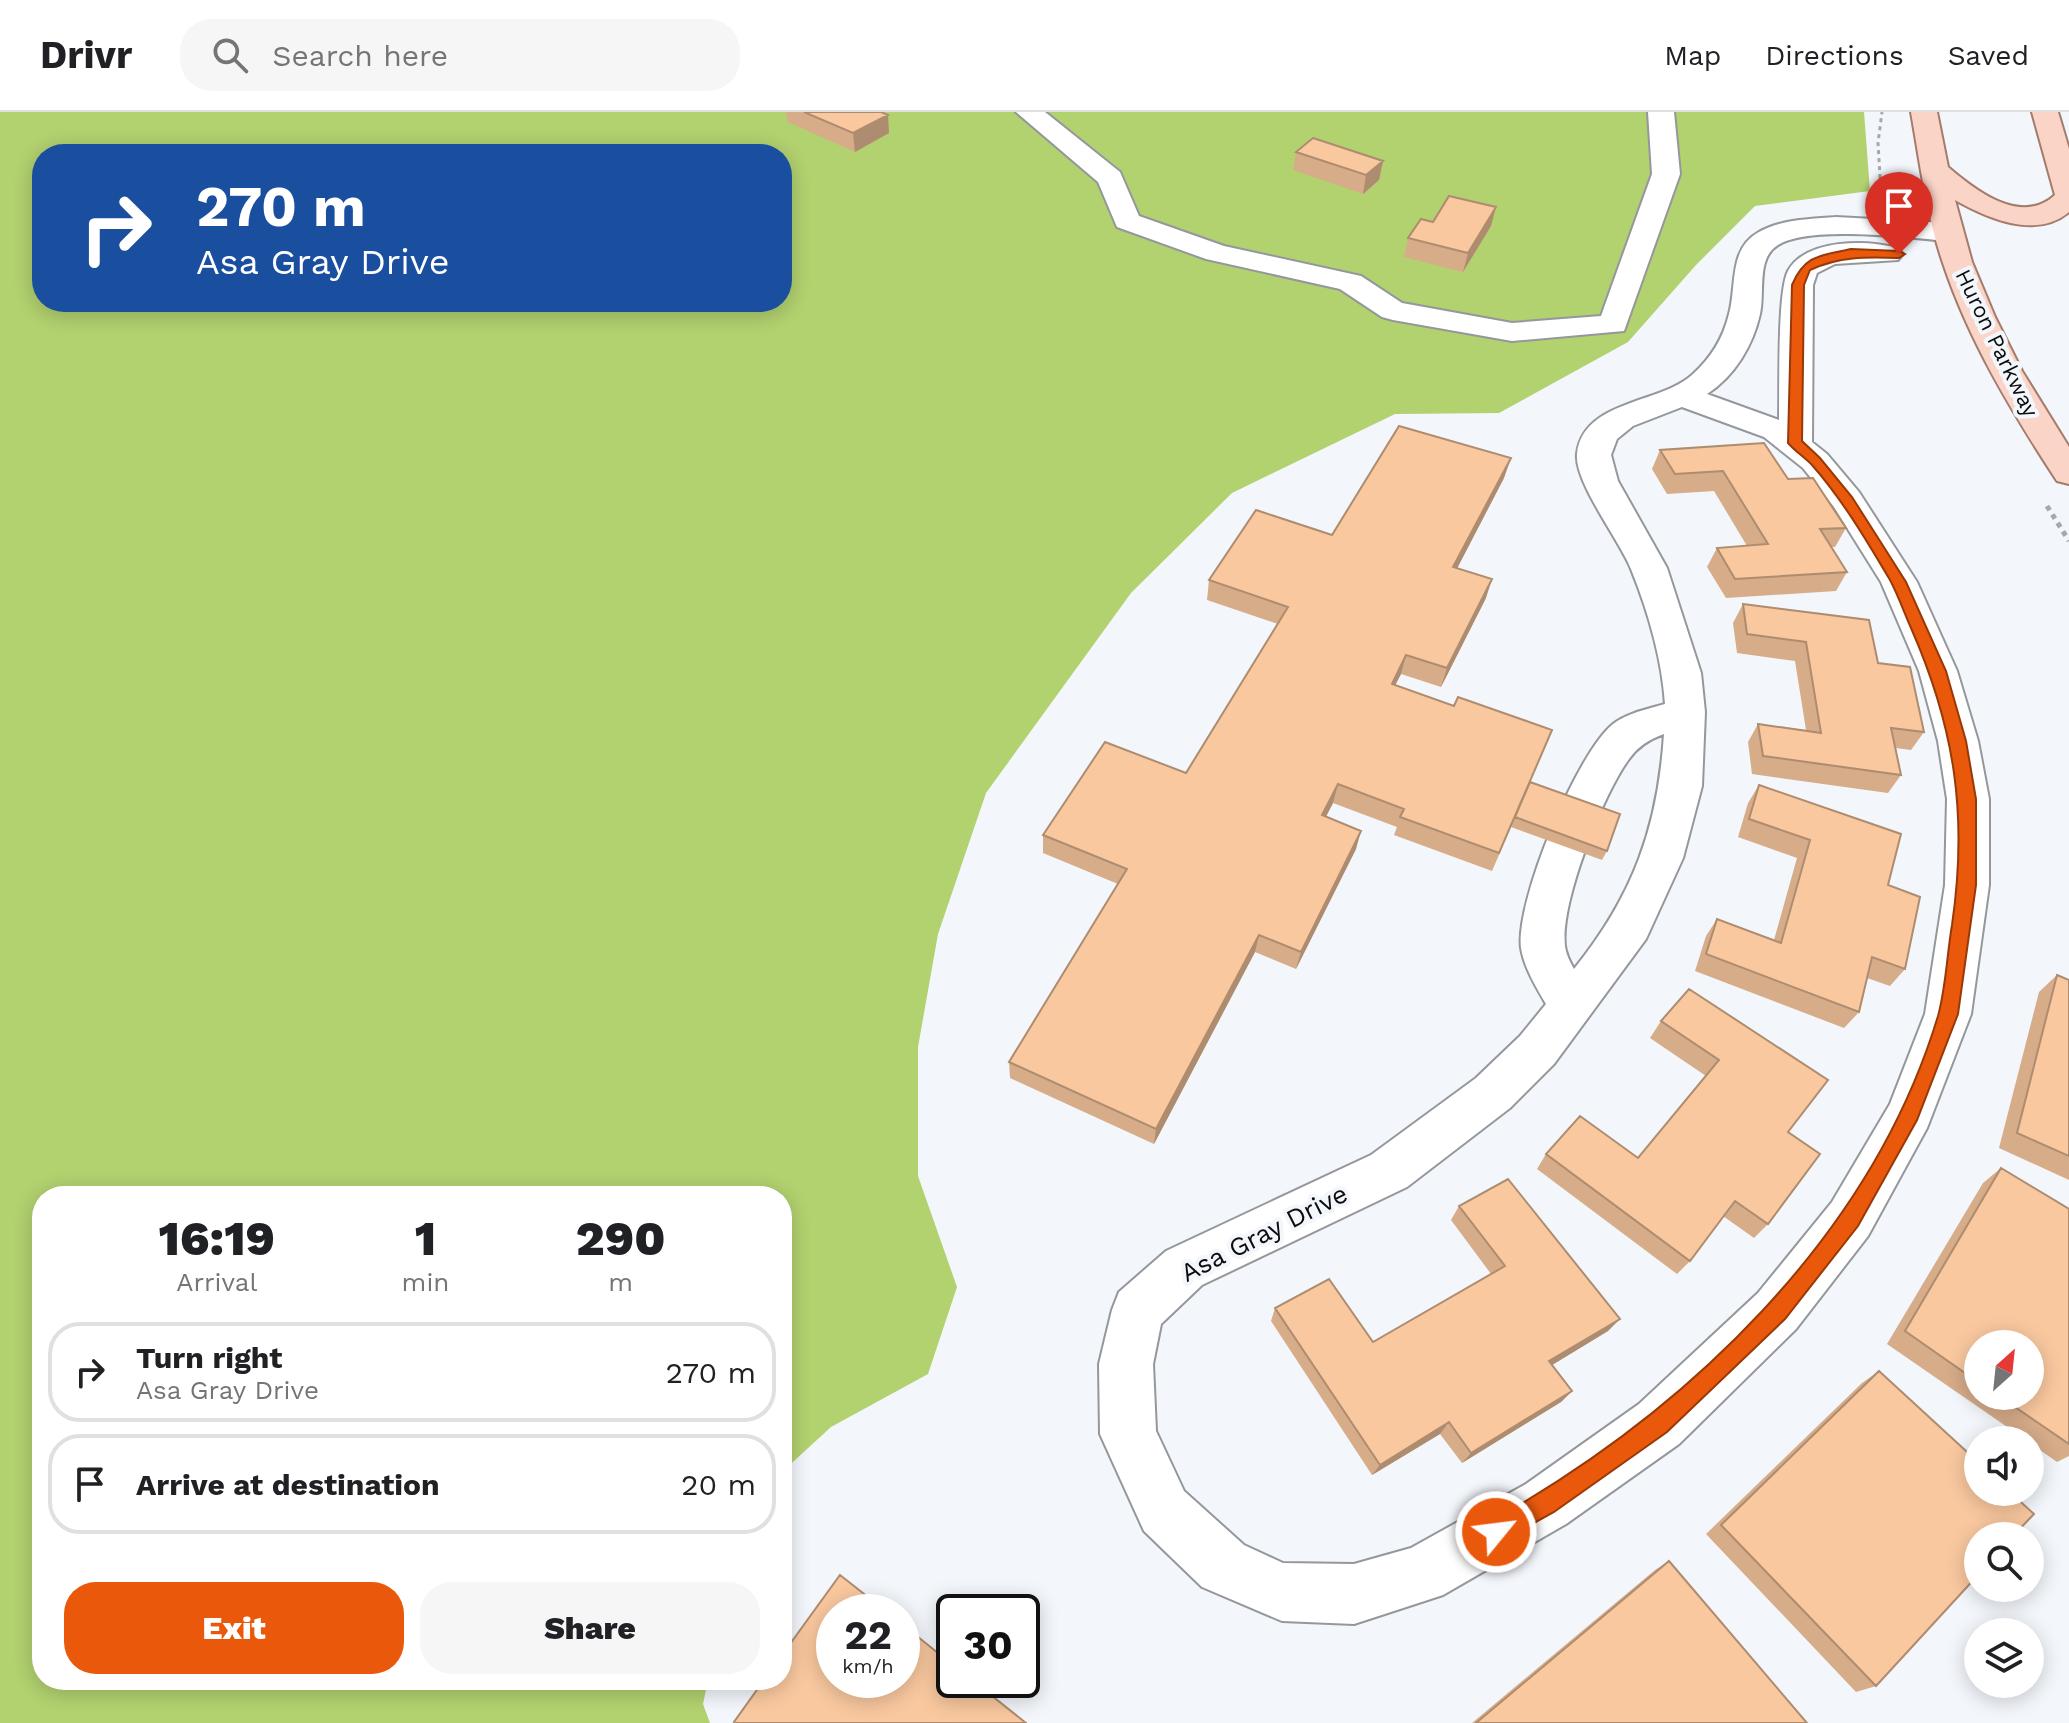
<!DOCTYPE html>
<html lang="en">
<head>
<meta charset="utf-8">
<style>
  body { margin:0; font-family:"Work Sans",sans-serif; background:#f6f6f6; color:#202124; height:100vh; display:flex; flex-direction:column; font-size:30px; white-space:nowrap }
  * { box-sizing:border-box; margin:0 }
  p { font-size:26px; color:#757577 }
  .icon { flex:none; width:44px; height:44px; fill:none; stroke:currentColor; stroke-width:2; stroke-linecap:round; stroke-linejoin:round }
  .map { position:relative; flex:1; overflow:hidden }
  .sheet { position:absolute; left:32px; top:1074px; width:760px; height:504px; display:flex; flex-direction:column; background:#fff; border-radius:32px; box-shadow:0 4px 20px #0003 }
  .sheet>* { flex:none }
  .banner { position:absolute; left:32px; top:32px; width:760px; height:168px; border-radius:32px; box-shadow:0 4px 20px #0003; background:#1a4fa0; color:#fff; overflow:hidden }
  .needle { width:52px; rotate:27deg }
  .buttons { position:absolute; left:1964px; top:1218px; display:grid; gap:16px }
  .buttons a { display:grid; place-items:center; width:80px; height:80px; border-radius:50%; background:#fff; box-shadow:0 4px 20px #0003; font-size:40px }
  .speed { position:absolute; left:816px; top:1482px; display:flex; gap:16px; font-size:40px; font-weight:700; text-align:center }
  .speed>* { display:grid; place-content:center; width:104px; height:104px; border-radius:50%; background:#fff; box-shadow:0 4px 20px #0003; line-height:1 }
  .speed small { font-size:20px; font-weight:400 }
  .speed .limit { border:4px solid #111; border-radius:12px; background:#fff; color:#111 }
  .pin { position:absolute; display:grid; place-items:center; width:68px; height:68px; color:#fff; margin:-82px -34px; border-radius:50% 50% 50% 0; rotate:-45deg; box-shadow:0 0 8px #0007 }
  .pin .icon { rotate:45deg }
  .me { position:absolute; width:88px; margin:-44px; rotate:61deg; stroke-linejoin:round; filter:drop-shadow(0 0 6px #0008) }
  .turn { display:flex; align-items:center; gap:28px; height:168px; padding:0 32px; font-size:36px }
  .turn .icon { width:104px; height:104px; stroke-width:2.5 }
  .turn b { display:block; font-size:56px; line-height:68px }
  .eta { display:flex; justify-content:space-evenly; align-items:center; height:136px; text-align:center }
  .eta b { font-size:48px; font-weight:800; line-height:56px }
  .button { display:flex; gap:16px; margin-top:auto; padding:16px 32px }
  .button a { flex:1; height:92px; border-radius:32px; background:#ea580c; color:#fff; font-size:32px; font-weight:800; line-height:92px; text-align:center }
  .button a+a { background:#f6f6f6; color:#202124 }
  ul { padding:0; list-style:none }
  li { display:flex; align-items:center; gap:24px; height:100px; margin:0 16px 12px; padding:0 16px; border:4px solid #e0e0e0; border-radius:32px }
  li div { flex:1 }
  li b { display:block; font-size:30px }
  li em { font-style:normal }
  header { display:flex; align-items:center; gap:48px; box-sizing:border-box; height:112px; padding:0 40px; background:#fff; border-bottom:2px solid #e0e0e0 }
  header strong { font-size:38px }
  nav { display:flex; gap:44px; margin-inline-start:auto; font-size:28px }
  .search { width:560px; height:72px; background:#f6f6f6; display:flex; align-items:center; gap:20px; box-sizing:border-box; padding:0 28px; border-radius:32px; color:#757577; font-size:30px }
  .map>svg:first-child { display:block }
  .forest { fill:#b2d16f; fill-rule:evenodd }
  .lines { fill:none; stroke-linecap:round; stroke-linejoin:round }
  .minor-casing { stroke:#94979b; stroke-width:4 }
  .major-casing { stroke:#a47c6d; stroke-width:4 }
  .path-far1 { stroke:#a6a8ac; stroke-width:3; stroke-dasharray:4 4; stroke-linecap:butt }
  .path { stroke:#a6a8ac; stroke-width:5; stroke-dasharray:5 5; stroke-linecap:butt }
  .minor { fill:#fff; fill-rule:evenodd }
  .major { fill:#fad4c6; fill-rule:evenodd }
  .wall { fill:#d6ac89; fill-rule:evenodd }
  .shaded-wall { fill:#ae8c6f }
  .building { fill:#f9c89f; stroke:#ae8c6f; stroke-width:2 }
  .route { fill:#ea580c; stroke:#983908; stroke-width:2 }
  .labels { text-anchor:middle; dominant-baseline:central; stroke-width:8; stroke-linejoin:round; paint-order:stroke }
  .far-street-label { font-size:22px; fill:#0b0c0d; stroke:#f3f6fb }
  .street-label { font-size:26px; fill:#0b0c0d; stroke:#f3f6fb }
</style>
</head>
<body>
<header>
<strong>Drivr</strong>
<div class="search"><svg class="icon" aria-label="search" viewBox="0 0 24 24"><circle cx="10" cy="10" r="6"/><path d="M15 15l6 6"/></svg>Search here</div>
<nav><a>Map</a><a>Directions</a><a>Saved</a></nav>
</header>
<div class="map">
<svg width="2069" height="1611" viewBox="0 0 2069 1611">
  <rect width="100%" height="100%" fill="#f3f6fb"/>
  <path class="forest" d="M0 0H1864L1870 79 1755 94 1696 153 1628 230 1499 301 1395 302 1232 381 1131 481 986 681 938 822 918 935V1064L957 1175 928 1262 831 1315 782 1360V1084H42V1568H708L703 1592 710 1611H0ZM42 42H782V190H42Z"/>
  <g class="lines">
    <g class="minor-casing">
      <path id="minor" d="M1016 0H1045L1120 60 1139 104 1224 134 1361 164 1402 191 1512 211 1601 204 1652 62 1648 0H1674L1680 62 1624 219 1512 229 1393 208 1382 205 1340 177 1206 147 1117 115 1098 70Z
        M1836 105 1949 111 1959 114 1963 120 1959 126 1949 129C1909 126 1811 113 1778 133 1756 146 1765 180 1760 202 1753 233 1735 264 1707 282L1779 308C1780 278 1777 180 1788 159 1806 126 1867 128 1898 136L1903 142 1898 148 1835 152 1817 161 1813 173 1812 330 1827 342 1859 380 1917 470 1957 559 1978 629 1989 687V773L1971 902 1927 1016 1868 1124 1796 1217 1679 1332 1566 1412 1443 1483 1354 1512 1282 1509 1202 1475 1144 1419 1100 1322 1099 1252 1112 1198 1119 1180 1166 1139 1371 1043 1476 966 1520 924 1546 892C1536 875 1524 855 1521 836 1515 790 1577 641 1613 612 1627 601 1648 597 1665 592 1662 547 1648 499 1631 457 1620 429 1574 370 1577 342 1583 288 1660 292 1692 263 1711 246 1723 227 1729 202 1737 174 1728 137 1759 120 1782 107 1811 107 1836 105ZM1682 295 1764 325 1803 356 1834 395 1881 470 1919 559 1938 629 1947 687 1945 773 1925 902 1890 992 1832 1090 1758 1181 1639 1292 1526 1372 1411 1436 1354 1452 1283 1451 1244 1433 1184 1379 1156 1319 1153 1252 1161 1212 1202 1173 1407 1075 1510 996 1554 952 1646 827 1683 746 1702 674 1705 600 1701 561 1667 456 1618 369 1611 343 1617 327 1633 314ZM1664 622C1658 715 1633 784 1574 857 1570 850 1566 842 1565 834 1560 791 1603 682 1629 647 1638 634 1650 627 1664 622Z"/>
    </g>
    <g class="major-casing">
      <path id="major" d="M1911 0H1937L1948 55C1976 79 2021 114 2055 83L2032 0H2058L2069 37V100C2036 128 1987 106 1955 88L1972 150 1995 205 2022 259 2069 335V372L2057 369C2012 300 1969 229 1943 151 1926 102 1920 50 1911 0Z"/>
    </g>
    <path class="path-far1" d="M1881 82 1878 31 1882 0"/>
    <path class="path" d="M2047 394 2069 429"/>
    <use href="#minor" class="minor"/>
    <use href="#major" class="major"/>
  </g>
  <path class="wall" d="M786 0H881L888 3 889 21 855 40 788 10Z
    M1296 40 1383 49 1379 68 1363 82 1293 58Z
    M1433 110 1491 114 1463 160 1404 145 1408 126Z
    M1660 338 1788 367 1846 416 1835 435H1831L1847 460 1836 479 1726 486 1707 455 1717 436 1747 434 1714 379 1667 382 1652 357Z
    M1504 366 1457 456 1486 486 1441 575 1401 562 1395 573 1530 670 1607 739 1602 748 1511 715 1492 759 1394 723 1397 715 1333 691 1326 705 1356 737 1296 857 1255 840 1154 1032 1010 966 1009 950 1118 772 1043 741V723L1186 661 1278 512 1207 488 1209 468 1332 423Z
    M1743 492 1878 551 1924 620 1911 638 1896 636 1901 663 1888 681 1752 662 1748 630 1758 612 1806 618 1795 549 1737 541 1733 511Z
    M1759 673 1888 773 1905 857 1890 874 1867 866 1859 900 1844 916 1695 859 1706 824 1717 807 1774 828 1797 746 1738 725 1748 691Z
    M2057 863 2069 868V1068L1999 1036 2039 880Z
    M1689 877 1788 1020 1768 1112 1754 1126 1723 1104 1690 1149 1677 1162 1537 1057 1546 1042 1638 1046 1706 964 1650 926 1661 909Z
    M2001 1056 2069 1097V1344L2057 1350 2030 1331V1328H2026L1887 1232 1983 1071ZM1978 1232 2030 1284H1978Z
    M1459 1094 1608 1219 1552 1253 1572 1279 1561 1290 1462 1351 1440 1322 1372 1363 1271 1209 1275 1196 1373 1230 1491 1162 1451 1108Z
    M1879 1259 1876 1574 1856 1580 1706 1422 1862 1271Z
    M1669 1449 1807 1611H1472L1655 1458Z"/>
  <path class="shaded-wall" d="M888 3 889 21 855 40 853 21Z
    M1383 49 1379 68 1363 82 1366 63Z
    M1496 95 1491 114 1463 160 1468 141Z
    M1511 346 1504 366 1448 474 1453 455Z
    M1492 467 1486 486 1441 575 1447 556Z
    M1406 543 1401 562 1386 591 1392 572Z
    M1338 672 1333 691 1317 721 1322 703Z
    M1361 719 1356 737 1296 857 1301 840Z
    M1259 823 1255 840 1154 1032 1156 1017Z
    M1620 1207 1608 1219 1539 1261 1549 1249Z
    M1572 1279 1561 1290 1462 1351 1471 1341Z
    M1449 1310 1440 1322 1372 1363 1380 1353Z"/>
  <path class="building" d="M804 0H881L888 3 853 21Z
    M1313 26 1383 49 1366 63 1296 40Z
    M1449 84 1496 95 1468 141 1408 126 1421 107 1433 110Z
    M1399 314 1511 346 1453 455 1492 467 1447 556 1406 543 1392 572 1454 594 1458 585 1552 618 1499 741 1400 705 1404 697 1338 672 1322 703 1361 719 1301 840 1259 823 1156 1017 1009 950 1127 757 1043 723 1105 630 1186 661 1288 495 1209 468 1256 398 1332 423Z
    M1764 331 1788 367 1813 366 1846 416 1820 417 1847 460 1735 467 1717 436 1768 432 1723 359 1675 362 1660 338Z
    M1743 492 1869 508 1878 551 1910 555 1924 620 1891 616 1901 663 1763 644 1758 612 1821 621 1806 530 1747 522Z
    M1530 670 1620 702 1607 739 1515 705Z
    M1759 673 1901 722 1888 773 1920 785 1905 857 1872 845 1859 900 1706 842 1717 807 1781 831 1810 728 1749 707Z
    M2057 863 2069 868V1044L2017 1021Z
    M1689 877 1828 968 1788 1020 1820 1042 1768 1112 1735 1089 1690 1149 1546 1042 1580 1004 1638 1046 1719 948 1661 909Z
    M2001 1056 2069 1097V1332L1999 1284H2030V1232H1978V1270L1905 1219Z
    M1508 1067 1620 1207 1549 1249 1572 1279 1471 1341 1449 1310 1380 1353 1275 1196 1329 1167 1373 1230 1505 1154 1459 1094Z
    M1879 1259 1978 1350V1380H2010L2034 1402 2013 1424H1978V1463L1876 1574 1721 1413Z
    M1669 1449 1807 1611H1476Z
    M840 1463 887 1500H834V1568H902V1512L954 1554V1568H972L1026 1611H735L734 1610 764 1568H782V1543Z"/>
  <path class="route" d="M1851 137 1899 139 1905 142 1899 146C1866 145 1840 144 1810 158L1804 173 1802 329 1820 346 1852 385 1906 470 1946 559 1966 629 1976 687V773L1958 902 1917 1008 1858 1114 1785 1207 1667 1320 1554 1400 1496 1432 1488 1428 1484 1420 1488 1411C1685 1301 1871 1126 1938 904 1946 875 1947 842 1952 813 1968 704 1955 616 1911 516 1904 500 1898 483 1890 468 1867 429 1842 387 1812 353 1804 345 1795 339 1788 331L1792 173C1805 142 1821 144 1851 137Z"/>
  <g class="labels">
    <g class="far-street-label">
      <text transform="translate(1997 231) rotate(64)">Huron Parkway</text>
    </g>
    <g class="street-label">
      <text transform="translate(1264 1121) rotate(-27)">Asa Gray Drive</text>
    </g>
  </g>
</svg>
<div class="buttons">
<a><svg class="needle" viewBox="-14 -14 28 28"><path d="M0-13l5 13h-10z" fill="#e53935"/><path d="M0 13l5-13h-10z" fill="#757577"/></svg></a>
<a><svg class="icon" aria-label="sound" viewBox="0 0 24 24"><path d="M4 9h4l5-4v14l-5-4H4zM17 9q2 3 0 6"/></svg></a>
<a><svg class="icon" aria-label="search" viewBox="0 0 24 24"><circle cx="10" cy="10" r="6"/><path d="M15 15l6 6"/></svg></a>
<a><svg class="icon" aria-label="layers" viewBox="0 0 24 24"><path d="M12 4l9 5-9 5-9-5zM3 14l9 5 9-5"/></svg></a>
</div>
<div class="speed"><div>22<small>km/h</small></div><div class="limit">30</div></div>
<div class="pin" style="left:1899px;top:142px;background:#d93025"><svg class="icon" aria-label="arrive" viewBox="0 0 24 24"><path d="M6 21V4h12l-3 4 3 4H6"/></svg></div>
<svg class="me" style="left:1496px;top:1420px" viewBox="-20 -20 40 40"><circle r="17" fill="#ea580c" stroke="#fff" stroke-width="3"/><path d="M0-11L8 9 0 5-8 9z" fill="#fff"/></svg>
<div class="banner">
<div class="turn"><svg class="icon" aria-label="right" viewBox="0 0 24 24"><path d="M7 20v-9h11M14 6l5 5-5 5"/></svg><div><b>270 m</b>Asa Gray Drive</div></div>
</div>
<section class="sheet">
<div class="eta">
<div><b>16:19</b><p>Arrival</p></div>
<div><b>1</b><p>min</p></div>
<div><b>290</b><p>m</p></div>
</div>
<ul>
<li><svg class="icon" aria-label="right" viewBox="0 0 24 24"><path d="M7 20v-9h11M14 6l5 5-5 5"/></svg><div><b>Turn right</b><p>Asa Gray Drive</p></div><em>270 m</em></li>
<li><svg class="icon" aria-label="arrive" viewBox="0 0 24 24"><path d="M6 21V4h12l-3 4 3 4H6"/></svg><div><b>Arrive at destination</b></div><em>20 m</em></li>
</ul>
<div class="button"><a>Exit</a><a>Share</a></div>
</section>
</div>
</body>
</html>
